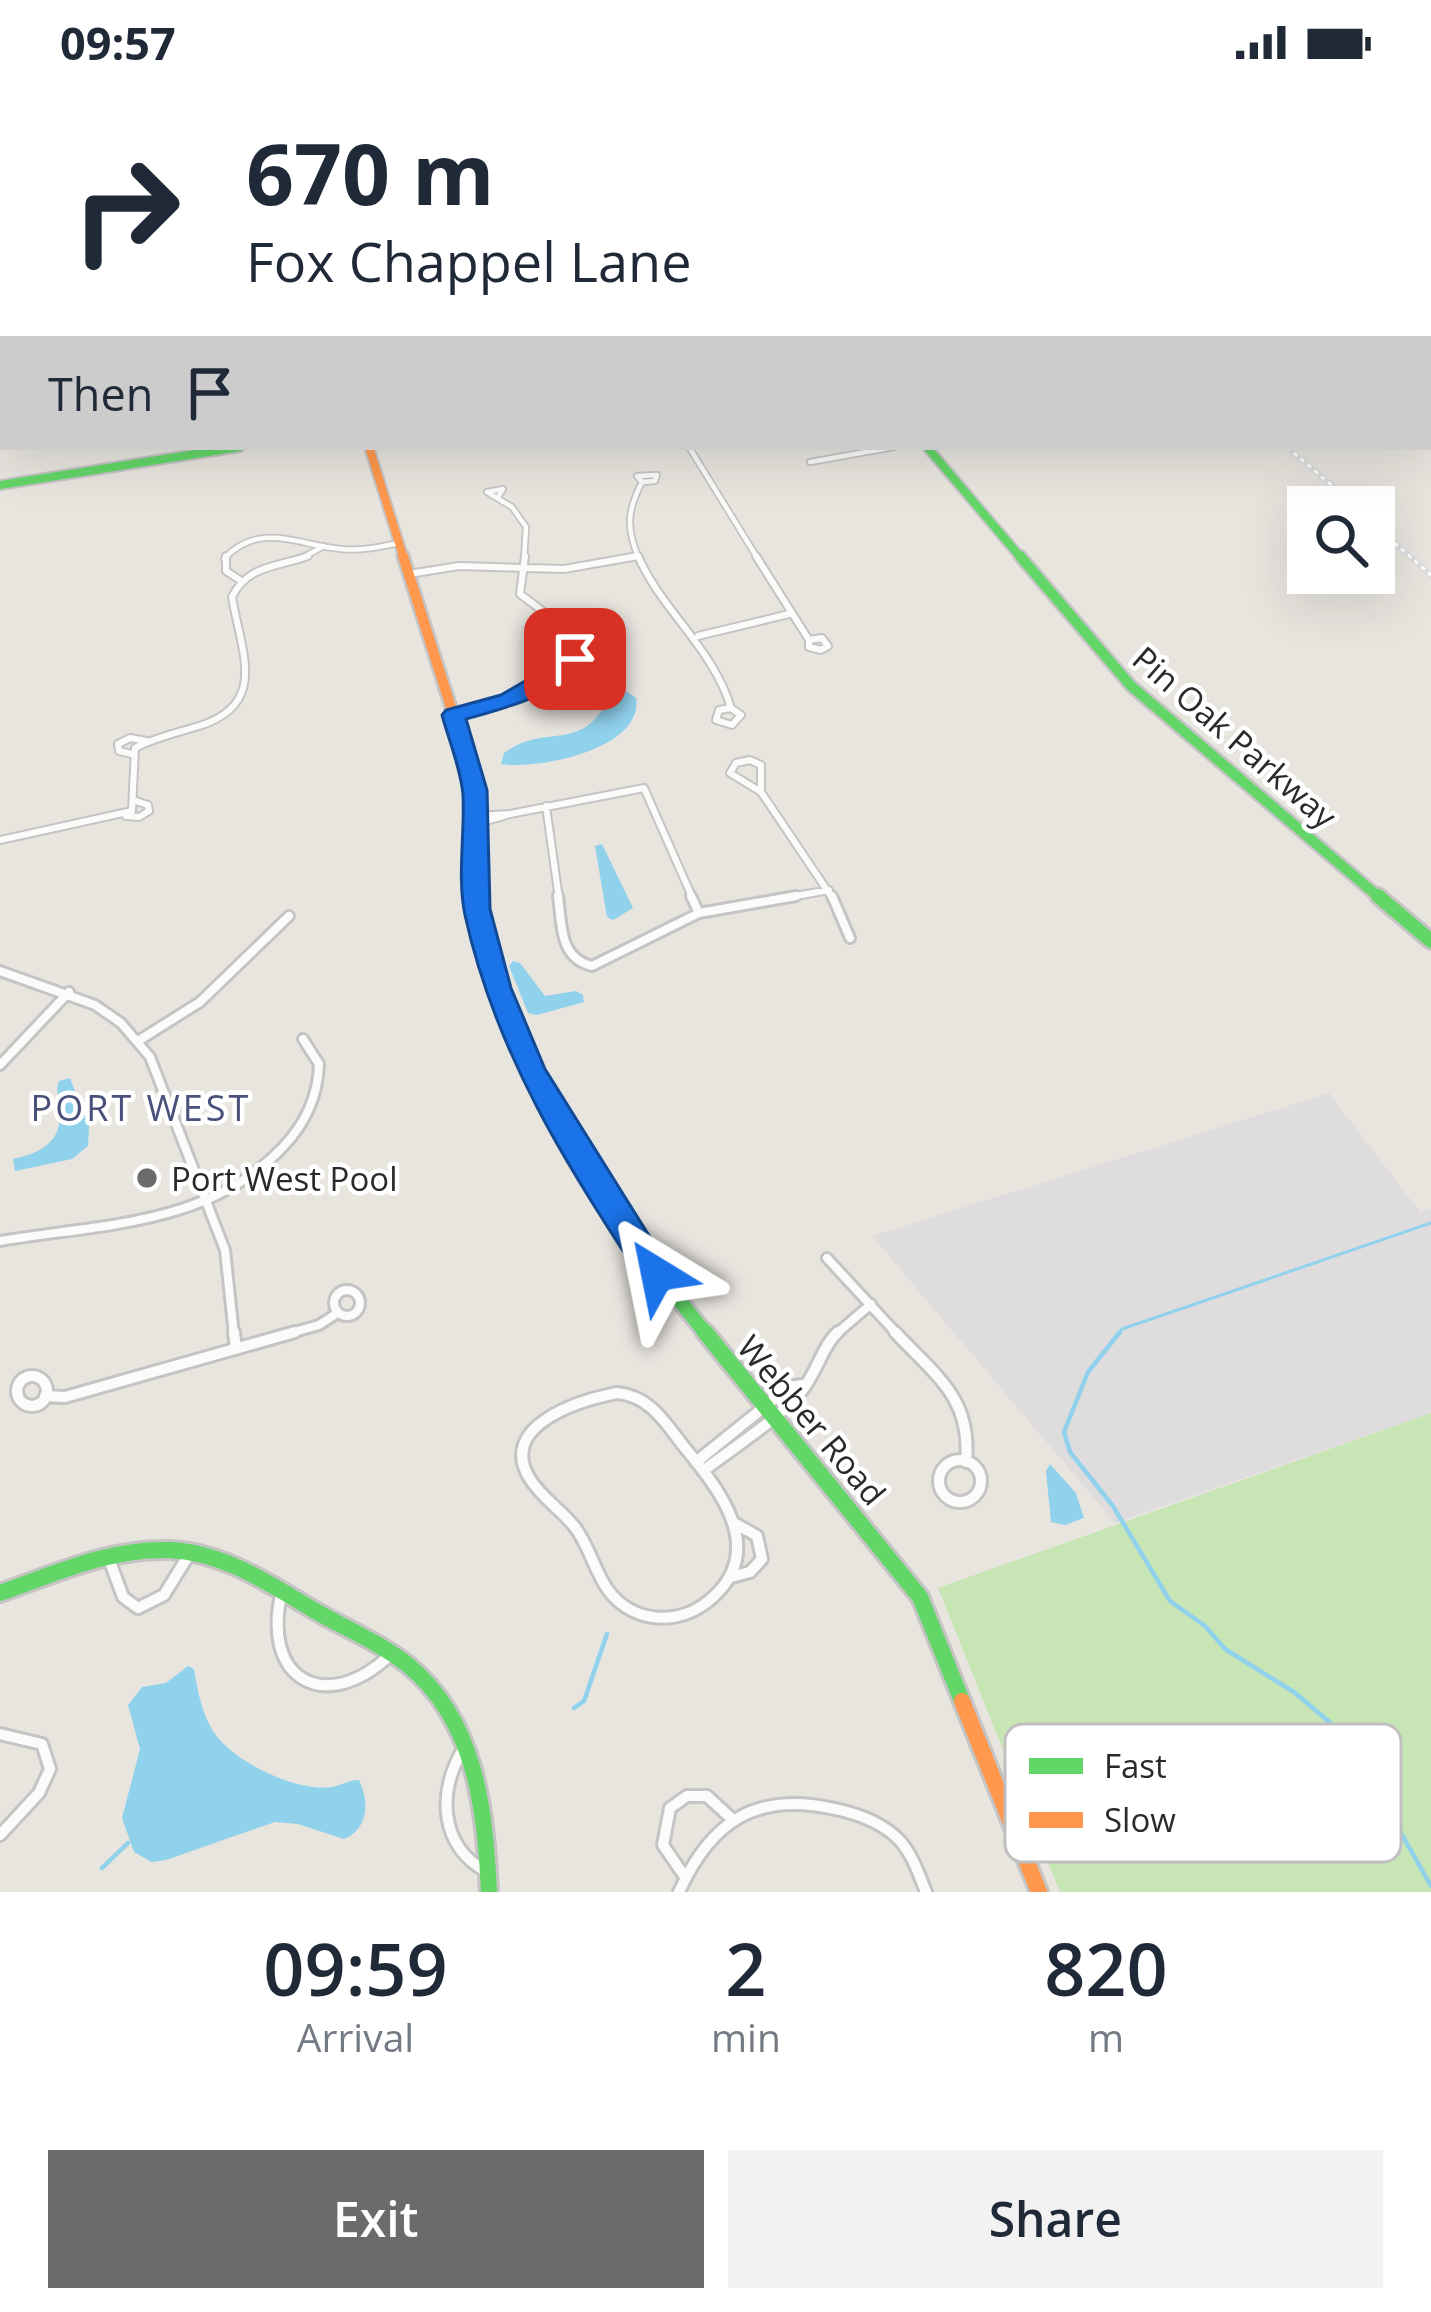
<!DOCTYPE html>
<html lang="en">
<head>
<meta charset="utf-8">
<style>
  body { margin:0; font-family:"Open Sans",sans-serif; background:#f2f2f3; color:#1f2937; height:100vh; display:flex; flex-direction:column; font-size:45px; white-space:nowrap }
  * { box-sizing:border-box; margin:0 }
  p { font-size:39px; color:#747a83 }
  .icon { flex:none; width:66px; height:66px; fill:none; stroke:currentColor; stroke-width:2; stroke-linecap:round; stroke-linejoin:round }
  .map { position:relative; height:1808px; overflow:hidden }
  .sheet { display:flex; flex-direction:column; background:#fff; flex:1 }
  .sheet>* { flex:none }
  .banner { position:absolute; left:0px; top:0px; width:1431px; height:366px; box-shadow:0 12px 48px #0002; background:#fff; color:#1f2937; overflow:hidden }
  .fabs { position:absolute; left:1287px; top:402px; display:grid; gap:24px }
  .fabs a { display:grid; place-items:center; width:108px; height:108px; border-radius:0px; background:#fff; box-shadow:0 12px 48px #0002; font-size:60px }
  .pin { position:absolute; display:grid; place-items:center; width:102px; height:102px; color:#fff; margin:-51px; border-radius:24px; box-shadow:0 6px 18px #0006 }
  .me { position:absolute; width:132px; margin:-66px; rotate:325deg; stroke-linejoin:round; filter:drop-shadow(0 0 9px #0008) }
  .turn { display:flex; align-items:center; gap:42px; height:252px; padding:0 48px; font-size:54px }
  .turn .icon { width:156px; height:156px; stroke-width:2.5 }
  .turn b { display:block; font-size:84px; line-height:102px }
  .then { display:flex; align-items:center; height:114px; padding:0 48px; background:#0003; gap:24px; font-size:45px }
  .eta { display:flex; justify-content:space-evenly; align-items:center; height:204px; text-align:center }
  .eta b { font-size:72px; font-weight:600; line-height:84px }
  .cta { display:flex; gap:24px; margin-top:auto; padding:24px 48px }
  .cta a { flex:1; height:138px; border-radius:0px; background:#6c6b69; color:#fff; font-size:48px; font-weight:600; line-height:138px; text-align:center }
  .cta a+a { background:#f2f2f3; color:#1f2937 }
  .status { display:flex; justify-content:space-between; align-items:center; height:84px; padding:0 60px; background:#fff; direction:ltr }
  .status svg { height:33px; fill:currentColor }
  .map>svg:first-child { display:block }
  .industrial { fill:#dfdcde }
  .green { fill:#c8e5b6 }
  .water { fill:#90d1ec }
  .lines { fill:none; stroke-linecap:round; stroke-linejoin:round }
  .stream-far1 { stroke:#90d1ec; stroke-width:3 }
  .stream { stroke:#90d1ec; stroke-width:4.5 }
  .street-far3-casing { stroke:#c5c4c5; stroke-width:8 }
  .street-far2-casing { stroke:#c5c4c5; stroke-width:10 }
  .street-far1-casing { stroke:#c5c4c5; stroke-width:14 }
  .street-casing { stroke:#c5c4c5; stroke-width:16 }
  .fast-far3-casing { stroke:#c5c4c5; stroke-width:12 }
  .fast-far2-casing { stroke:#c5c4c5; stroke-width:15 }
  .fast-far1-casing { stroke:#c5c4c5; stroke-width:20 }
  .fast-casing { stroke:#c5c4c5; stroke-width:22 }
  .slow-far3-casing { stroke:#c5c4c5; stroke-width:12 }
  .slow-far2-casing { stroke:#c5c4c5; stroke-width:15 }
  .slow-far1-casing { stroke:#c5c4c5; stroke-width:20 }
  .slow-casing { stroke:#c5c4c5; stroke-width:22 }
  .street-far3 { stroke:#fcfbfa; stroke-width:4.5 }
  .street-far2 { stroke:#fcfbfa; stroke-width:6 }
  .street-far1 { stroke:#fcfbfa; stroke-width:8 }
  .street { stroke:#fcfbfa; stroke-width:10 }
  .fast-far3 { stroke:#63d668; stroke-width:8 }
  .fast-far2 { stroke:#63d668; stroke-width:10 }
  .fast-far1 { stroke:#63d668; stroke-width:14 }
  .fast { stroke:#63d668; stroke-width:16 }
  .slow-far3 { stroke:#ff974d; stroke-width:8 }
  .slow-far2 { stroke:#ff974d; stroke-width:10 }
  .slow-far1 { stroke:#ff974d; stroke-width:14 }
  .slow { stroke:#ff974d; stroke-width:16 }
  .rail-casing { stroke:#dddcde; stroke-width:6 }
  .rail { stroke:#fff; stroke-width:3; stroke-dasharray:4.5; stroke-linecap:butt }
  .route { fill:#1a73e8; stroke:#114b97; stroke-width:3 }
  .poi-dot { fill:#6c6b69; stroke:#fff; stroke-width:4.5 }
  .labels { text-anchor:middle; dominant-baseline:central; stroke-width:9; stroke-linejoin:round; paint-order:stroke }
  .street-label { font-size:33px; fill:#2a2a2a; stroke:#fff }
  .poi-label { font-size:33px; fill:#2a2a2a; stroke:#fff; text-anchor:start }
  .neighbourhood-label { font-size:36px; letter-spacing:3px; fill:#49507c; stroke:#fff }
  .key { fill:#fff; stroke:#bfbfbf; stroke-width:3 }
  .key-label { font-size:33px; fill:#2a2a2a }
</style>
</head>
<body>
<div class="status"><b>09:57</b><svg viewBox="0 0 49 12"><path d="M0 12V9h3v3zM5 12V6h3v6zM10 12V3h3v9zM15 12V0h3v12zM26 1h20v11H26zM47 4h2v5h-2z"/></svg></div>
<div class="map">
<svg width="1431" height="1808" viewBox="0 0 1431 1808">
  <rect width="100%" height="100%" fill="#e8e5df"/>
  <path class="industrial" d="M1329 1009 1420 1128 1431 1125V1329L1115 1439 872 1152Z"/>
  <path class="green" d="M1431 1329V1808H1060L938 1504Z"/>
  <path class="water" d="M626 607 636 614C644 665 538 686 501 680L504 669C536 646 558 658 584 644 602 634 606 612 626 607Z
    M602 760 633 824 613 836 607 833 595 762Z
    M513 877 520 879 545 912 576 907 583 911 584 918 537 931 528 929 509 882Z
    M70 994 89 1043 88 1062 72 1075 15 1087 13 1075C42 1068 62 1059 60 1024 59 1012 55 1007 59 997Z
    M1050 1380 1076 1409 1084 1434 1065 1441 1051 1438 1046 1387Z
    M188 1582 194 1585C198 1609 203 1637 220 1656 242 1681 297 1708 332 1703 342 1701 348 1696 359 1696 370 1718 368 1745 344 1755L298 1740 275 1738 166 1776 152 1778 134 1768 122 1734 140 1665 128 1621 142 1603 166 1599Z"/>
  <g class="lines">
    <path class="stream-far1" d="M1392 0H1418
      M257 3 277 0
      M1117 1251 1122 1245 1431 1139"/>
    <path class="stream" d="M1120 1248 1088 1288 1064 1348 1070 1368 1113 1422 1170 1517 1205 1542 1225 1565 1294 1608 1346 1652 1431 1802
      M574 1624 584 1617 607 1550
      M102 1784 128 1759"/>
    <g class="street-far3-casing">
      <path id="street-far3" d="M1292 0 1297 3
        M134 3 144 0
        M689 363 758 475
        M810 378 894 363
        M657 391 655 397 642 398 637 392Z
        M498 413 503 405 487 408 512 423 526 443 524 475
        M224 475C258 437 298 461 341 465 361 467 380 463 399 459
        M300 475 324 462
        M624 475 638 472
        M639 475C626 444 627 427 642 398"/>
    </g>
    <g class="street-far2-casing">
      <path id="street-far2" d="M226 472V487L240 496
        M638 472C662 527 713 564 731 624
        M756 472 809 556
        M409 490 459 482 564 485 638 472
        M698 552 789 530
        M822 554 828 562 821 566 809 563V556Z
        M731 624 741 631 732 641 716 636 719 626Z
        M454 631 540 602 576 570 565 544 520 510 525 472
        M132 670 119 667 118 660 130 654 147 657
        M750 676 761 681V708L730 689 736 679Z
        M761 708 833 815
        M546 722 559 815
        M510 730 644 704 693 815
        M126 732 139 733 149 727 148 721 136 717
        M476 732 510 730 476 740
        M0 756 132 727 135 664C156 653 177 649 199 642 269 620 241 568 232 513 247 481 278 483 308 472
        M779 815 829 806"/>
    </g>
    <g class="street-far1-casing">
      <path id="street-far1" d="M558 812C562 841 559 874 592 882L699 829
        M691 812 699 829
        M832 812 850 854
        M699 829 796 812
        M0 887 95 921 121 939 150 973 225 1166 234 1251
        M138 957 200 918 289 832
        M0 981 69 908
        M0 1157C100 1140 209 1142 283 1063 305 1040 318 1012 319 980L303 955
        M827 1174 898 1251
        M334 1219a13 13 0 1 1 26 0a13 13 0 1 1-26 0Z
        M284 1251 319 1241 336 1230
        M835 1251 871 1220"/>
    </g>
    <g class="street-casing">
      <path id="street" d="M234 1248 236 1265
        M895 1248C936 1292 972 1314 966 1378
        M17 1307a15 15 0 1 1 30 0a15 15 0 1 1-30 0Z
        M617 1309C651 1312 666 1340 685 1364 720 1406 767 1466 712 1514 681 1542 634 1541 608 1506 594 1486 589 1461 574 1442 560 1425 541 1413 530 1395 496 1341 581 1316 617 1309Z
        M45 1312 65 1313 295 1248
        M939 1397a21 21 0 1 1 42 0a21 21 0 1 1-42 0Z
        M696 1378 789 1303 802 1301
        M703 1387C734 1363 772 1340 799 1310 816 1292 822 1262 838 1248
        M109 1475 123 1513 138 1524 164 1511 190 1469
        M731 1493 750 1488 762 1475 757 1452 736 1440
        M282 1507C260 1594 324 1633 390 1571
        M0 1650 42 1660 50 1685 39 1709 0 1751
        M464 1664C437 1707 439 1762 487 1788
        M685 1793 663 1761 670 1724 687 1712H707L733 1736
        M679 1808C711 1737 757 1707 835 1725 859 1730 884 1739 901 1758 913 1772 919 1791 926 1808"/>
    </g>
    <g class="fast-far3-casing">
      <path id="fast-far3" d="M927 363 1022 475
        M0 401 240 363"/>
    </g>
    <g class="fast-far2-casing">
      <path id="fast-far2" d="M1020 472 1131 602 1381 815"/>
    </g>
    <g class="fast-far1-casing">
      <path id="fast-far1" d="M1378 812 1431 857
        M506 920C549 1043 626 1151 707 1251"/>
    </g>
    <g class="fast-casing">
      <path id="fast" d="M705 1248 920 1513 962 1617
        M0 1509C54 1490 110 1464 169 1466 223 1468 268 1499 312 1525 344 1544 379 1558 408 1581 476 1637 485 1725 489 1808"/>
    </g>
    <g class="slow-far3-casing">
      <path id="slow-far3" d="M369 363 404 475"/>
    </g>
    <g class="slow-far2-casing">
      <path id="slow-far2" d="M403 472 473 693 479 815"/>
    </g>
    <g class="slow-far1-casing">
      <path id="slow-far1" d="M479 812 480 844 506 920"/>
    </g>
    <g class="slow-casing">
      <path id="slow" d="M962 1617 1039 1808"/>
    </g>
    <use href="#street-far3" class="street-far3"/>
    <use href="#street-far2" class="street-far2"/>
    <use href="#street-far1" class="street-far1"/>
    <use href="#street" class="street"/>
    <use href="#fast-far3" class="fast-far3"/>
    <use href="#fast-far2" class="fast-far2"/>
    <use href="#fast-far1" class="fast-far1"/>
    <use href="#fast" class="fast"/>
    <use href="#slow-far3" class="slow-far3"/>
    <use href="#slow-far2" class="slow-far2"/>
    <use href="#slow-far1" class="slow-far1"/>
    <use href="#slow" class="slow"/>
    <g class="rail-casing">
      <path id="rail" d="M1287 363 1357 423
        M1374 441 1431 491"/>
    </g>
    <use href="#rail" class="rail"/>
  </g>
  <path class="route" d="M575 568 586 575C557 611 509 623 466 635L487 706 490 825 511 904 545 985 673 1190 668 1200 657 1204 645 1200C568 1085 495 968 465 831 457 793 465 750 463 711 461 685 449 657 442 631L446 626 501 611Z"/>
  <circle class="poi-dot" cx="147" cy="1094" r="12"/>
  <g class="labels">
    <g class="street-label">
      <text transform="translate(1235 653) rotate(41)">Pin Oak Parkway</text>
      <text transform="translate(812 1336) rotate(50)">Webber Road</text>
    </g>
    <g class="poi-label">
      <text x="171" y="1094">Port West Pool</text>
    </g>
    <g class="neighbourhood-label">
      <text x="141" y="1023">PORT WEST</text>
    </g>
  </g>
  <rect x="1005" y="1640" width="396" height="138" rx="18" class="key"/>
  <rect x="1029" y="1674" width="54" height="16" fill="#63d668"/>
  <rect x="1029" y="1728" width="54" height="16" fill="#ff974d"/>
  <g class="key-label">
    <text x="1104" y="1694">Fast</text>
    <text x="1104" y="1748">Slow</text>
  </g>
</svg>
<div class="fabs">
<a><svg class="icon" aria-label="search" viewBox="0 0 24 24"><circle cx="10" cy="10" r="6"/><path d="M15 15l6 6"/></svg></a>
</div>
<div class="pin" style="left:575px;top:575px;background:#d93025"><svg class="icon" aria-label="arrive" viewBox="0 0 24 24"><path d="M6 21V4h12l-3 4 3 4H6"/></svg></div>
<svg class="me" style="left:657px;top:1190px" viewBox="-20 -20 40 40"><path d="M0-17L14 15 0 8-14 15z" fill="#1a73e8" stroke="#fff" stroke-width="4"/></svg>
<div class="banner">
<div class="turn"><svg class="icon" aria-label="right" viewBox="0 0 24 24"><path d="M7 20v-9h11M14 6l5 5-5 5"/></svg><div><b>670 m</b>Fox Chappel Lane</div></div>
<div class="then">Then<svg class="icon" aria-label="arrive" viewBox="0 0 24 24"><path d="M6 21V4h12l-3 4 3 4H6"/></svg></div>
</div>
</div>
<section class="sheet">
<div class="eta">
<div><b>09:59</b><p>Arrival</p></div>
<div><b>2</b><p>min</p></div>
<div><b>820</b><p>m</p></div>
</div>
<div class="cta"><a>Exit</a><a>Share</a></div>
</section>
</body>
</html>
